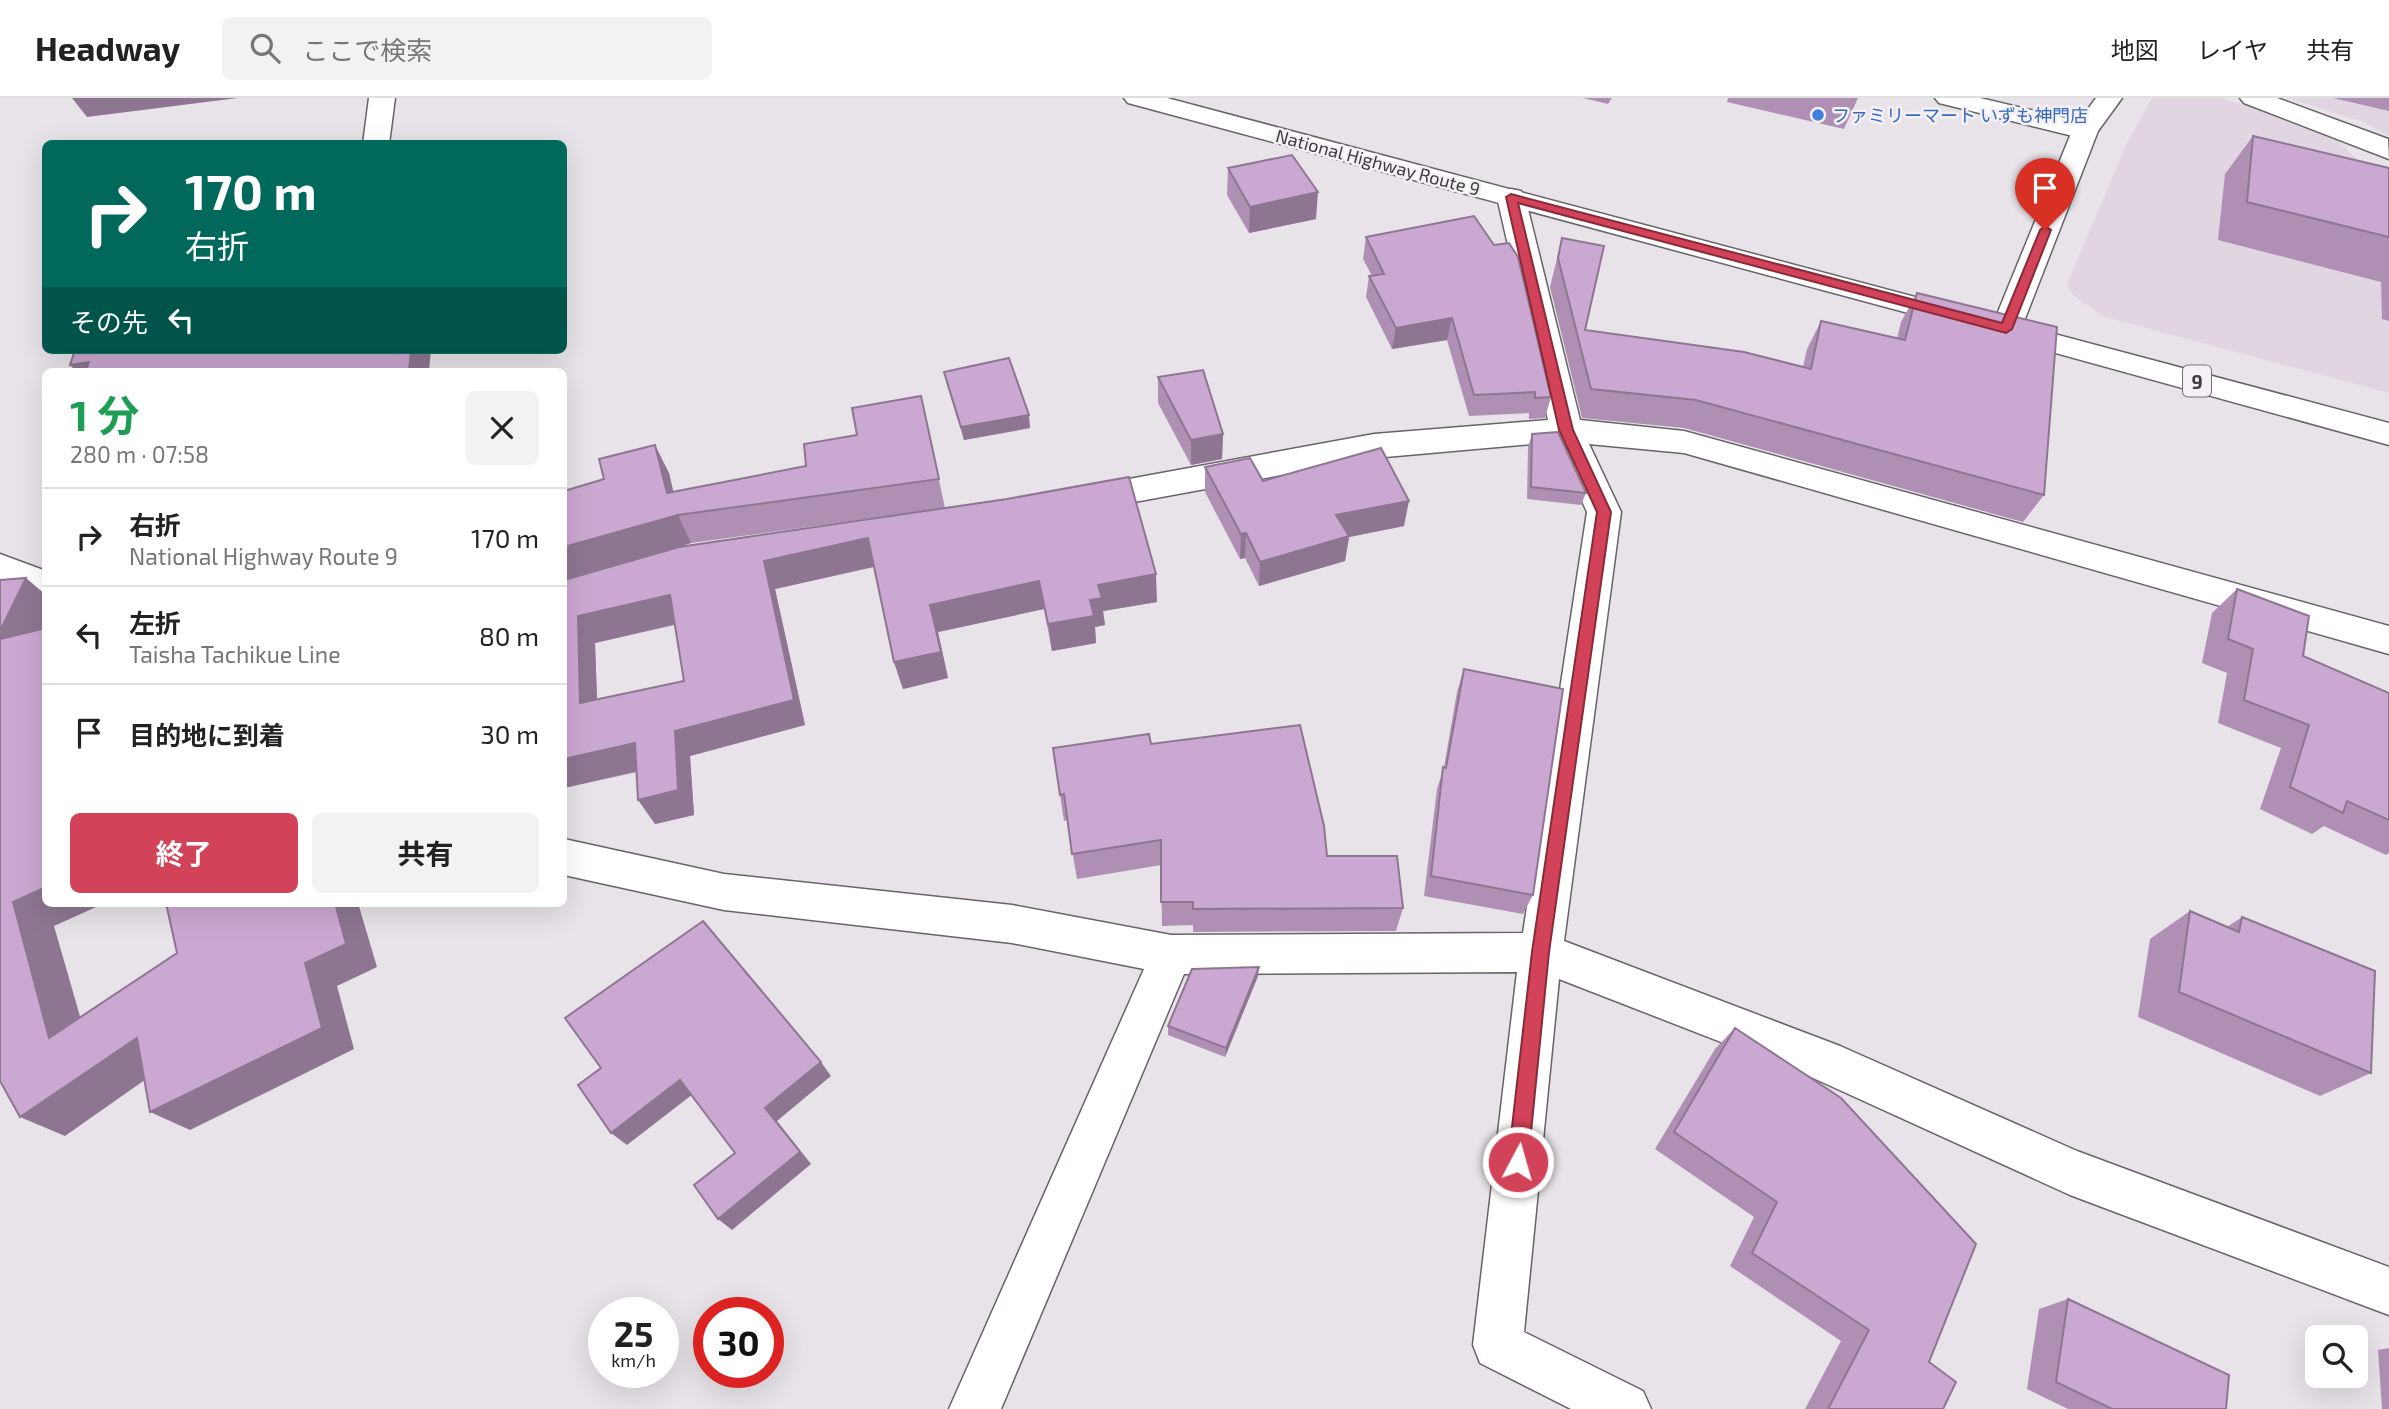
<!DOCTYPE html>
<html lang="ja">
<head>
<meta charset="utf-8">
<style>
  body { margin:0; font-family:"Exo 2","Noto Sans JP",sans-serif; background:#f2f2f2; color:#222; height:100vh; display:flex; flex-direction:column; font-size:26px; white-space:nowrap }
  * { box-sizing:border-box; margin:0 }
  p { font-size:23px; color:#767676 }
  .icon { flex:none; width:38px; height:38px; fill:none; stroke:currentColor; stroke-width:2; stroke-linecap:round; stroke-linejoin:round }
  .map { position:relative; flex:1; overflow:hidden }
  .drawer { position:absolute; left:42px; top:270px; width:525px; height:539px; display:flex; flex-direction:column; background:#fff; border-radius:10px; box-shadow:0 7px 28px #0002 }
  .drawer>* { flex:none }
  .hud { position:absolute; left:42px; top:42px; width:525px; height:214px; border-radius:10px; box-shadow:0 7px 28px #0002; background:#00695c; color:#fff; overflow:hidden }
  .controls { position:absolute; left:2305px; top:1227px; display:grid; gap:14px }
  .controls a { display:grid; place-items:center; width:63px; height:63px; border-radius:10px; background:#fff; box-shadow:0 7px 28px #0002; font-size:35px }
  .speed { position:absolute; left:588px; top:1199px; display:flex; gap:14px; font-size:35px; font-weight:700; text-align:center }
  .speed>* { display:grid; place-content:center; width:91px; height:91px; border-radius:50%; background:#fff; box-shadow:0 7px 28px #0002; line-height:1 }
  .speed small { font-size:18px; font-weight:400 }
  .speed .limit { border:10px solid #d22; background:#fff; color:#111 }
  .pin { position:absolute; display:grid; place-items:center; width:60px; height:60px; color:#fff; margin:-72px -30px; border-radius:50% 50% 50% 0; rotate:-45deg; box-shadow:0 0 7px #0007 }
  .pin .icon { rotate:45deg }
  .me { position:absolute; width:77px; margin:-38px; rotate:6deg; stroke-linejoin:round; filter:drop-shadow(0 0 5px #0008) }
  .turn { display:flex; align-items:center; gap:24px; height:147px; padding:0 28px; font-size:32px }
  .turn .icon { width:91px; height:91px; stroke-width:2.5 }
  .turn b { display:block; font-size:49px; line-height:60px }
  .then { display:flex; align-items:center; height:66px; padding:0 28px; background:#0003; gap:14px; font-size:26px }
  .round { display:grid; place-items:center; flex:none; width:74px; height:74px; border-radius:10px; background:#f2f2f2 }
  .overview { display:flex; align-items:center; justify-content:space-between; height:119px; padding:0 28px }
  h1 { font-size:42px; font-weight:700; line-height:52px; color:#1e9e55 }
  .cta { display:flex; gap:14px; margin-top:auto; padding:14px 28px }
  .cta a { flex:1; height:80px; border-radius:10px; background:#d24258; color:#fff; font-size:28px; font-weight:700; line-height:80px; text-align:center }
  .cta a+a { background:#f2f2f2; color:#222 }
  ul { padding:0; list-style:none }
  li { display:flex; align-items:center; gap:21px; height:98px; padding:0 28px; border-top:2px solid #e0e0e0 }
  li div { flex:1 }
  li b { display:block; font-size:26px }
  li em { font-style:normal }
  header { display:flex; align-items:center; gap:42px; box-sizing:border-box; height:98px; padding:0 35px; background:#fff; border-bottom:2px solid #e0e0e0 }
  header strong { font-size:33px }
  nav { display:flex; gap:38px; margin-inline-start:auto; font-size:24px }
  .search { width:490px; height:63px; background:#f2f2f2; display:flex; align-items:center; gap:18px; box-sizing:border-box; padding:0 24px; border-radius:10px; color:#767676; font-size:26px }
  .map>svg:first-child { display:block }
  .built { fill:#e0d5e0 }
  .lines { fill:none; stroke-linecap:round; stroke-linejoin:round }
  .minor-casing { stroke:#676368; stroke-width:3 }
  .secondary-casing { stroke:#676368; stroke-width:3 }
  .trunk-casing { stroke:#676368; stroke-width:3 }
  .minor { fill:#fff; fill-rule:evenodd }
  .secondary { fill:#fff; fill-rule:evenodd }
  .trunk { fill:#fff; fill-rule:evenodd }
  .wall { fill:#af90b4; fill-rule:evenodd }
  .shaded-wall { fill:#8e7692 }
  .building { fill:#cba8d1; stroke:#8e7692; stroke-width:2; fill-rule:evenodd }
  .route { fill:#d24258; stroke:#882b39; stroke-width:2 }
  .shop-dot { fill:#3f7fe0; stroke:#f5f0f5; stroke-width:2.5 }
  .labels { text-anchor:middle; dominant-baseline:central; stroke-width:5; stroke-linejoin:round; paint-order:stroke }
  .far-shop-label { font-size:18px; fill:#366cbe; stroke:#f5f0f5; text-anchor:start }
  .far-street-label { font-size:18px; fill:#3e3c3e; stroke:#f5f0f5 }
  .shield { fill:#f5f0f5; stroke:#757275; stroke-width:2 }
  .shield-label { font-size:19px; font-weight:bold; fill:#3e3c3e }
</style>
</head>
<body>
<header>
<strong>Headway</strong>
<div class="search"><svg class="icon" aria-label="search" viewBox="0 0 24 24"><circle cx="10" cy="10" r="6"/><path d="M15 15l6 6"/></svg>ここで検索</div>
<nav><a>地図</a><a>レイヤ</a><a>共有</a></nav>
</header>
<div class="map">
<svg width="2389" height="1311" viewBox="0 0 2389 1311">
  <rect width="100%" height="100%" fill="#e7e3e8"/>
  <path class="built" d="M2152 0H2221L2327 33 2389 91V295L2102 218 2073 197 2067 186 2127 45Z
    M2287 0H2389V38L2361 23Z"/>
  <g class="lines">
    <g class="minor-casing">
      <path id="minor" d="M369 0H395L389 46H363Z
        M1935 0H1980L2094 27 2098 33 2094 39 2085 41 1939 5Z
        M2240 0H2277L2388 41 2389 61 2244 5Z
        M1511 91 1521 93 1525 99 1580 322 1684 333 2389 528V556L1684 355 1589 346 1621 414 1564 843 1840 948 2077 1053 2389 1169V1217L2070 1097 1811 979 1559 881 1524 1234 1643 1293 1651 1311H1571L1480 1265 1473 1247 1517 874 1184 876 1001 1311H949L1144 871 1012 845 724 812 564 777V741L724 776 1012 807 1171 837 1523 835 1587 414 1555 344 1374 360 1080 414 1068 411 1063 402 1068 393 1080 390 1374 336 1548 322 1497 99 1501 93Z
        M0 456 46 473V501L0 484Z"/>
    </g>
    <g class="secondary-casing">
      <path id="secondary" d="M2096 0H2122L2098 33 2021 231 2017 238 2006 241 1995 238 1991 231 2072 33Z"/>
    </g>
    <g class="trunk-casing">
      <path id="trunk" d="M1124 0H1167L2389 325V347L2001 240 1128 5Z"/>
    </g>
    <use href="#minor" class="minor"/>
    <use href="#secondary" class="secondary"/>
    <use href="#trunk" class="trunk"/>
  </g>
  <path class="wall" d="M1583 0H1612L1608 6Z
    M1728 0H1858L1844 31 1727 4Z
    M2333 0H2389V13Z
    M2253 38 2389 70V223L2382 221 2381 184 2218 142 2225 76Z
    M1228 70 1316 121 1249 135 1227 97Z
    M1366 139 1551 299 1545 320 1529 321V315L1469 318 1447 242 1392 251 1366 199 1369 178H1372L1363 161Z
    M1562 140 1585 232 1803 269 1807 251 1821 223 1897 241 1901 224 1917 195 2044 397 2023 424 1684 330 1582 320 1550 189Z
    M944 274 1030 330 964 342 947 287Z
    M1158 279 1223 336 1222 361 1191 367 1158 305Z
    M921 298 945 410 691 445 680 449 1007 401 1157 504 1103 513 1105 527 1095 529 1096 545 1052 553 1044 511 938 534 948 580 903 591 894 564 874 469 775 491 805 627 690 658 694 717 655 726 637 674 564 690V482L669 375 673 394 806 368ZM675 527 684 583 597 601 595 545Z
    M1532 336 1586 395 1581 407 1527 401 1528 349Z
    M1205 369 1263 383 1404 428 1349 439 1345 463 1259 488 1245 460 1240 461 1205 394Z
    M2237 491 2303 558 2389 595V755L2386 757 2324 728 2312 736 2260 711 2281 650 2218 625 2227 575 2202 565 2212 515Z
    M1464 571 1533 797 1523 816 1424 798 1437 691 1444 669 1457 594Z
    M1151 646 1327 758 1403 810 1396 833 1193 834V827L1162 828 1161 767 1077 781 1067 722 1064 723 1053 650Z
    M2190 813 2227 829 2242 819 2371 975 2320 998 2138 919 2150 841Z
    M1258 878 1225 959 1168 937V928Z
    M1735 930 1929 1264 1943 1311H1805L1841 1243 1730 1168 1754 1119 1655 1051 1715 951Z
    M2068 1201 2226 1311H2068L2027 1291 2039 1211Z
    M2389 1250V1311H2382L2378 1252Z"/>
  <path class="shaded-wall" d="M72 0H238L87 19Z
    M1318 94 1316 121 1249 135 1250 109Z
    M1452 220 1447 242 1392 251 1396 230Z
    M411 252H431L429 273H409Z
    M89 264 97 273H76L70 267Z
    M1029 317 1030 330 964 342 961 329Z
    M1223 336 1222 361 1191 367V342Z
    M655 347 669 375 679 417 667 395Z
    M1409 403 1404 428 1349 439 1345 463 1259 488 1260 464 1336 417Z
    M678 417 691 445 564 481V449Z
    M1246 435 1245 460 1240 461 1241 436Z
    M868 440 877 468 775 491 805 627 690 658 694 717 655 726 638 702 764 463Z
    M1156 476 1157 504 1103 513 1105 527 1095 529 1096 545 1052 553 1048 526 1090 502 1098 487Z
    M26 480 46 497V543L0 547V533Z
    M1039 483 1044 511 938 534 948 580 903 591 894 564 930 507Z
    M670 497 684 524 595 545 598 630 580 605 578 518Z
    M635 645 651 670 564 690V661Z
    M46 789V805H105L54 828 92 960 49 940 13 804Z
    M335 805H358L377 869 337 888 354 951 190 1032 150 1014 305 865Z
    M1259 869 1258 878 1225 959 1226 950Z
    M137 940 176 960 65 1038 20 1019Z
    M821 964 831 978 777 1023 811 1066 732 1132 718 1121 765 1010Z
    M680 982 693 996 627 1047 611 1035Z"/>
  <path class="building" d="M2253 38 2389 70V139L2247 104Z
    M1292 57 1318 94 1250 109 1228 70Z
    M1474 118 1494 147 1509 145 1518 159 1551 299 1535 300V294L1474 297 1452 220 1396 230 1369 178 1384 176 1366 139Z
    M1562 140 1604 148 1585 232 1744 254 1811 271 1821 223 1905 242 1917 195 2057 229 2044 397 1696 302 1591 291 1558 160Z
    M75 252H411L409 273H86L89 264 70 267Z
    M1009 260 1029 317 961 329 944 274Z
    M1203 272 1223 336 1191 342 1158 279Z
    M921 298 939 381 678 417 564 449V393L604 381 599 361 655 347 667 395 806 368 804 346 857 337 852 310Z
    M1558 334 1586 395 1531 389 1532 336Z
    M1381 350 1409 403 1336 417 1349 438 1260 464 1246 435 1241 436 1205 369 1250 360 1263 383Z
    M1129 379 1156 476 1098 487 1102 500 1090 502 1094 518 1048 526 1039 483 930 507 941 554 894 564 868 440 764 463 794 602 675 633 678 692 638 702 635 645 564 661V482L679 449 1007 401ZM670 497 684 583 580 605 578 518Z
    M26 480 0 533V482Z
    M2237 491 2309 518 2303 558 2389 595V722L2347 703 2343 715 2290 689 2309 627 2244 602 2253 551 2228 541Z
    M46 530V789L13 804 49 940 177 855 166 805H335L346 846 305 865 322 930 150 1014 137 940 20 1019 0 983V541Z
    M1464 571 1563 591 1533 797 1431 778 1443 669 1446 670Z
    M1300 627 1324 728 1327 758H1397L1403 810 1193 811V804H1161V742L1072 756 1064 696 1060 697 1053 650 1149 636 1151 646Z
    M2190 813 2239 834 2242 819 2375 873 2371 975 2179 894Z
    M703 823 821 964 765 1010 800 1054 718 1121 694 1087 735 1055 680 982 611 1035 578 987 601 970 565 920Z
    M1259 869 1226 950 1168 928 1192 871Z
    M1735 930 1841 1000 1976 1146 1929 1264 1956 1284 1943 1311H1828L1869 1232 1752 1155 1777 1104 1674 1034Z
    M2068 1201 2229 1277 2226 1311H2112L2056 1284Z"/>
  <path class="route" d="M1511 96 2002 225 2040 132 2045 128 2051 132 2012 231 2006 235 1518 105 1573 332 1611 414 1549 854 1528 1064 1525 1070 1518 1073 1511 1070 1508 1064 1532 854 1597 414 1559 332 1506 99Z"/>
  <circle class="shop-dot" cx="1818" cy="17" r="7"/>
  <g class="labels">
    <g class="far-shop-label">
      <text x="1832" y="17">ファミリーマート いずも神門店</text>
    </g>
    <g class="far-street-label">
      <text transform="translate(1378 64) rotate(15)">National Highway Route 9</text>
    </g>
    <rect class="shield" x="2183" y="267.5" width="28" height="31" rx="5"/>
    <g class="shield-label">
      <text x="2197" y="283">9</text>
    </g>
  </g>
</svg>
<div class="controls">
<a><svg class="icon" aria-label="search" viewBox="0 0 24 24"><circle cx="10" cy="10" r="6"/><path d="M15 15l6 6"/></svg></a>
</div>
<div class="speed"><div>25<small>km/h</small></div><div class="limit">30</div></div>
<div class="pin" style="left:2045px;top:132px;background:#d93025"><svg class="icon" aria-label="arrive" viewBox="0 0 24 24"><path d="M6 21V4h12l-3 4 3 4H6"/></svg></div>
<svg class="me" style="left:1518px;top:1064px" viewBox="-20 -20 40 40"><circle r="17" fill="#d24258" stroke="#fff" stroke-width="3"/><path d="M0-11L8 9 0 5-8 9z" fill="#fff"/></svg>
<div class="hud">
<div class="turn"><svg class="icon" aria-label="right" viewBox="0 0 24 24"><path d="M7 20v-9h11M14 6l5 5-5 5"/></svg><div><b>170 m</b>右折</div></div>
<div class="then">その先<svg class="icon" aria-label="left" viewBox="0 0 24 24"><path d="M17 20v-9H6M10 6l-5 5 5 5"/></svg></div>
</div>
<section class="drawer">
<div class="overview"><div><h1>1 分</h1><p>280 m · 07:58</p></div><a class="round"><svg class="icon" aria-label="close" viewBox="0 0 24 24"><path d="M6 6l12 12M18 6L6 18"/></svg></a></div>
<ul>
<li><svg class="icon" aria-label="right" viewBox="0 0 24 24"><path d="M7 20v-9h11M14 6l5 5-5 5"/></svg><div><b>右折</b><p>National Highway Route 9</p></div><em>170 m</em></li>
<li><svg class="icon" aria-label="left" viewBox="0 0 24 24"><path d="M17 20v-9H6M10 6l-5 5 5 5"/></svg><div><b>左折</b><p>Taisha Tachikue Line</p></div><em>80 m</em></li>
<li><svg class="icon" aria-label="arrive" viewBox="0 0 24 24"><path d="M6 21V4h12l-3 4 3 4H6"/></svg><div><b>目的地に到着</b></div><em>30 m</em></li>
</ul>
<div class="cta"><a>終了</a><a>共有</a></div>
</section>
</div>
</body>
</html>
